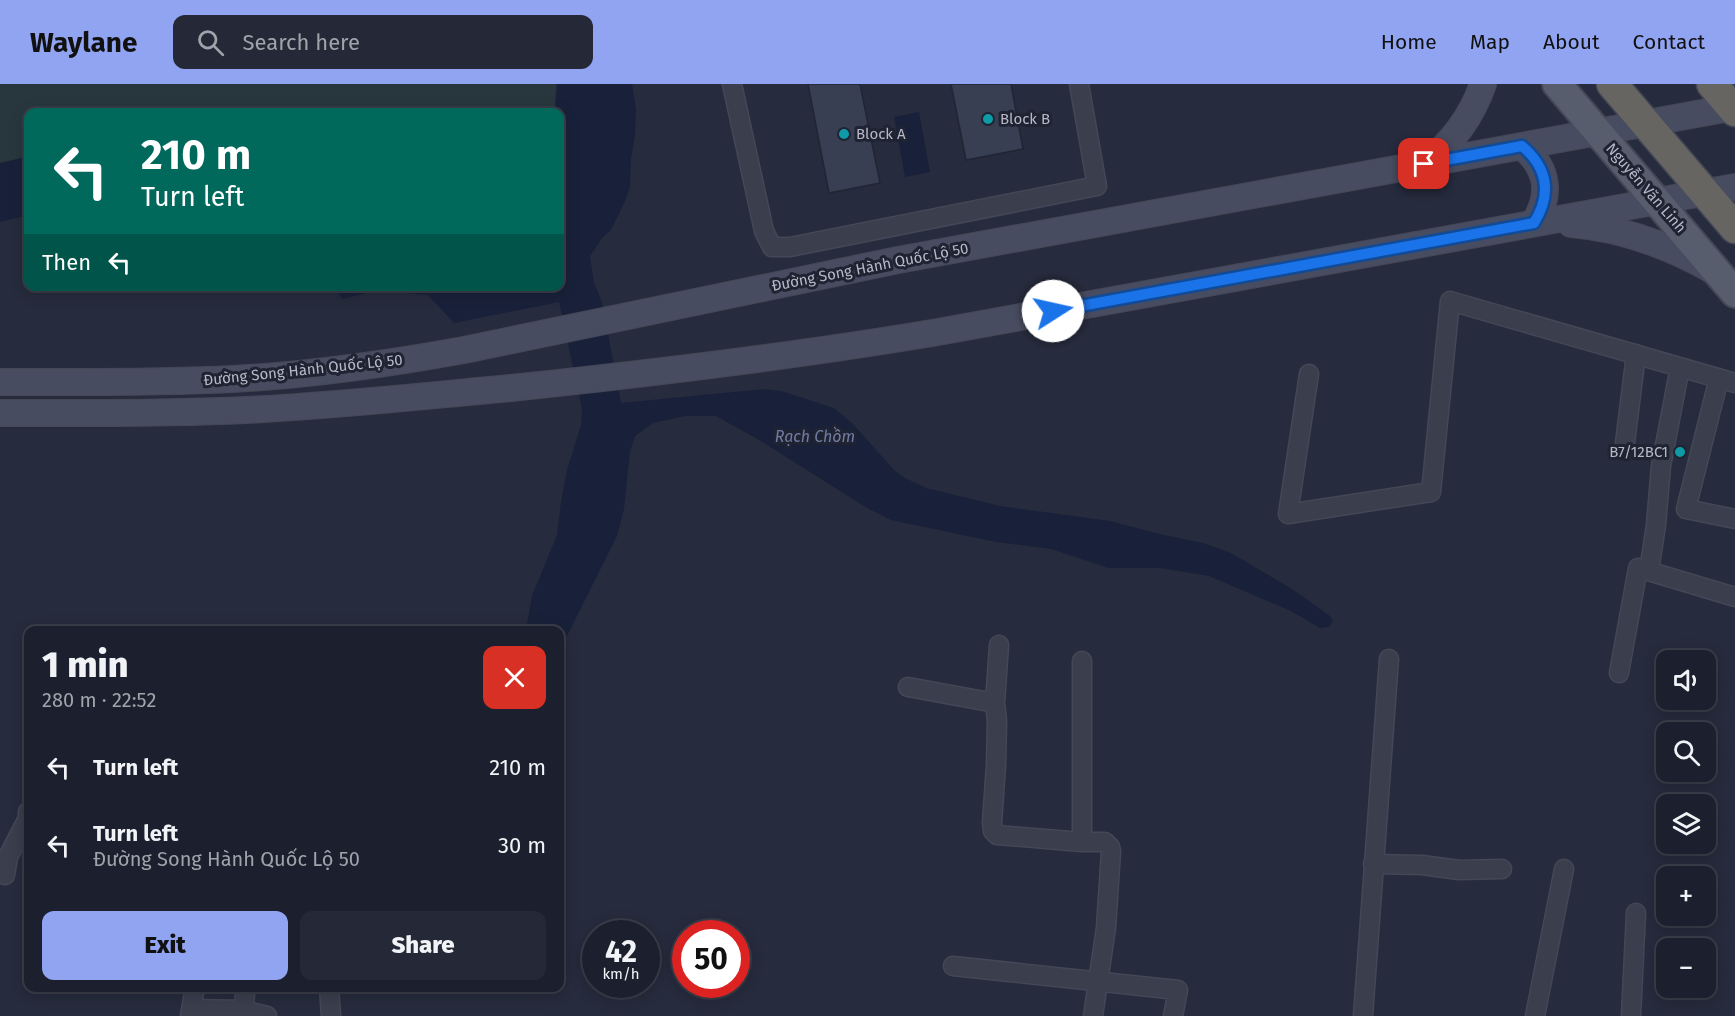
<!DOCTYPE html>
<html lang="en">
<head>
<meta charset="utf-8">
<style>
  body { margin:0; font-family:"Fira Sans",sans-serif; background:#252836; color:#f1f3f6; height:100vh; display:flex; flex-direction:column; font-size:22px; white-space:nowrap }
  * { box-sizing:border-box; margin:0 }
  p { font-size:20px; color:#a0a3aa }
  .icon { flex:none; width:33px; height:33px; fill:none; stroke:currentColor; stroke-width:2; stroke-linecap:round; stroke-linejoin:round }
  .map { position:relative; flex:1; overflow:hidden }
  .details { position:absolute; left:24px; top:542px; width:540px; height:366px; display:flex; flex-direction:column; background:#1c202e; border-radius:12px; box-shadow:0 3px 15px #0003,0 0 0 2px #3a3e4a }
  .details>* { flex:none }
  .banner { position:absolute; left:24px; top:24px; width:540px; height:183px; border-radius:12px; box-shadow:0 3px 15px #0003,0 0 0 2px #3a3e4a; background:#00695c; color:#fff; overflow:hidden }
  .buttons { position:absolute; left:1656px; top:566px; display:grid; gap:12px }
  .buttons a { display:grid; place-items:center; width:60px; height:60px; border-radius:12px; background:#1c202e; box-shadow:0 3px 15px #0003,0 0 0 2px #3a3e4a; font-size:30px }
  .speed { position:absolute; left:582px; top:836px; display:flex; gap:12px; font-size:30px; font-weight:700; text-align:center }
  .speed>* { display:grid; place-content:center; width:78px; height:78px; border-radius:50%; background:#1c202e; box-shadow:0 3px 15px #0003,0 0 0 2px #3a3e4a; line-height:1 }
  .speed small { font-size:15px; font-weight:400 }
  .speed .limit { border:9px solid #d22; background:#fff; color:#111 }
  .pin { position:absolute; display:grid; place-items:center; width:51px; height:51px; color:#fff; margin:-26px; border-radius:12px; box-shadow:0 3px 9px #0006 }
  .me { position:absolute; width:66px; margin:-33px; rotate:80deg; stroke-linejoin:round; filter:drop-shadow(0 0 4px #0008) }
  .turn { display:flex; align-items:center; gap:21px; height:126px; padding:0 18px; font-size:27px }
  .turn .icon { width:78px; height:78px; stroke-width:2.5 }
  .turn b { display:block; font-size:42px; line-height:51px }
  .then { display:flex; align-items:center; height:57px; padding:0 18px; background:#0003; gap:12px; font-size:22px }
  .round { display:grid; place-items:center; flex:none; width:63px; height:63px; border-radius:12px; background:#252836 }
  .overview { display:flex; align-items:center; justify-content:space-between; height:102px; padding:0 18px }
  h1 { font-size:36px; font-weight:800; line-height:45px }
  .primary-button { display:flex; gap:12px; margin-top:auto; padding:12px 18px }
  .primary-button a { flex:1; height:69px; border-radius:12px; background:#91a4f2; color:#111; font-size:24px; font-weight:800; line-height:69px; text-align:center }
  .primary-button a+a { background:#252836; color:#f1f3f6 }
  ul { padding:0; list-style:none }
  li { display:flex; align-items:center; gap:18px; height:78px; padding:0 18px }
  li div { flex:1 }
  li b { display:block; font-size:22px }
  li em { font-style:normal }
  header { display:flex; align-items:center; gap:36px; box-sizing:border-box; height:84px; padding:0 30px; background:#91a4f2; color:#111 }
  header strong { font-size:28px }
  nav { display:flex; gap:33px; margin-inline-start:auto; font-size:21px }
  .search { width:420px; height:54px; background:#252836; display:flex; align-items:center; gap:15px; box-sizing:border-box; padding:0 21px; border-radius:12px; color:#a0a3aa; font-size:22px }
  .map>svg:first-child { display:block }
  .green { fill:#28373e }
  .water { fill:#19213a }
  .building { fill:#383f53; stroke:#212534; stroke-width:1.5 }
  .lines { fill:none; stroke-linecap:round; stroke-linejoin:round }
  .minor-casing { stroke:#434756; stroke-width:21 }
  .secondary-casing { stroke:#434756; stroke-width:28 }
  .primary-casing { stroke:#434756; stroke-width:32 }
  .trunk-casing { stroke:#424655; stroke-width:33 }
  .minor { stroke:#3a3e4d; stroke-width:18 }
  .secondary { stroke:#484c60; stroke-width:26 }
  .primary { stroke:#585d6d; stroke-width:28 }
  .trunk { stroke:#666562; stroke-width:30 }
  .route-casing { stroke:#114b97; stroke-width:15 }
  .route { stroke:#1a73e8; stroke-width:10 }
  .culture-dot { fill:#0f9aa8; stroke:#1f2332; stroke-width:2 }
  .labels { text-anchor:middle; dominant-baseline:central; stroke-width:6; stroke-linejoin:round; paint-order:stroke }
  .poi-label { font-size:15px; fill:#b6b9c8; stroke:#1f2332; text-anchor:start }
  .street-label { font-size:15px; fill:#b6b9c8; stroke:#1f2332 }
  .water-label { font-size:16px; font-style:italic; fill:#717da5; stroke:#1f2332 }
</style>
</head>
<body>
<header>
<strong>Waylane</strong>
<div class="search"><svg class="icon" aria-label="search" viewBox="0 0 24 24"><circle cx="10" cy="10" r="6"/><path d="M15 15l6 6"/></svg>Search here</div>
<nav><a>Home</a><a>Map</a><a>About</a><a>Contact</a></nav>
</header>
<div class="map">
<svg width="1735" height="932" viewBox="0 0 1735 932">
  <rect width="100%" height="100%" fill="#262b3d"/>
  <path class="green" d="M0 0H556L554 28H28V78L22 74 0 79Z"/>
  <path class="water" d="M557 0H632L636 26 635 51 631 75 630 102 626 115 611 146 603 153 590 172 594 199 602 218 621 319 764 305 781 307 834 324 853 340 895 387 905 394 926 404 1000 422 1110 437 1164 451 1203 459 1231 469 1292 505 1330 532 1333 537 1329 543 1320 544 1291 527 1209 492 1160 484H1109L1051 465 996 458 891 436 867 424 761 357 716 332H685L653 339 635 352 630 368 624 425 617 452 560 566V546H526L532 512 557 451 561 418 567 386 581 341 582 325 559 218 454 239 428 211 379 206 342 215 335 203 560 202V28H555Z
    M919 28 930 88 905 93 894 33Z
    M22 74 28 79V131L0 138V79Z"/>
  <path class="building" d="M808 0H860L880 99 829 109Z
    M951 0H1011L1023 65 966 76Z"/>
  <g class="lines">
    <g class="minor-casing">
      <path id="minor" d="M732 0 764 147 772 163H790L1097 102 1079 0
        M1309 290 1288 430 1431 408 1450 217 1735 299
        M1719 294 1686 425 1735 435
        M1625 359 1636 270
        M1649 487 1656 441 1661 382 1680 283
        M999 561 995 619 997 637 996 681 992 739 993 747 997 751 1082 758
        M1082 577V758H1105L1110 763 1111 767 1106 844 1093 932
        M1619 589 1638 484 1735 513
        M908 603 995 619
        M1373 780 1422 781 1459 786 1502 785
        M5 791 8 773 28 734V728
        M953 882 1178 906 1173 932
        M246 903 243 926 267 932
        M329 903 331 932
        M193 925 243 926
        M190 932 195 903
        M1363 932 1389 575
        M1535 932 1564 785
        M1631 932 1636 829"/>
    </g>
    <g class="secondary-casing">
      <path id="secondary" d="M1522 62C1548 84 1552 110 1534 139
        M1426 79C1453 58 1472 32 1483 0
        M1571 140C1622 144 1670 162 1714 187
        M0 298C78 298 155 299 233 295 310 291 387 280 464 266L898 176 1735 23
        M0 329C82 329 164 330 246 326 335 322 423 312 511 304 654 289 796 272 938 248L1735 103"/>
    </g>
    <g class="primary-casing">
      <path id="primary" d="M1557 0 1735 209"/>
    </g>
    <g class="trunk-casing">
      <path id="trunk" d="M1612 0 1735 144
        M1712 0 1735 27"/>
    </g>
    <use href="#minor" class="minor"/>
    <use href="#secondary" class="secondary"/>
    <use href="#primary" class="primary"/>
    <use href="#trunk" class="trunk"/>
  </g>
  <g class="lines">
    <g class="route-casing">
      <path id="route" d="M1053 227 1534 139C1552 110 1548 84 1522 62L1424 80"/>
    </g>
    <use href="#route" class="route"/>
  </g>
  <g class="culture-dot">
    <circle cx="988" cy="35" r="6"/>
    <circle cx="844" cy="50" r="6"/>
    <circle cx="1680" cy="368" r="6"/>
  </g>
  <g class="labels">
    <g class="poi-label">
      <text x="1000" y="35">Block B</text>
      <text x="856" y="50">Block A</text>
      <text x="1668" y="368" text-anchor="end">B7/12BC1</text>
    </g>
    <g class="street-label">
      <text transform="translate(1646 104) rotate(49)">Nguyễn Văn Linh</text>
      <text transform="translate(870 183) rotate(-11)">Đường Song Hành Quốc Lộ 50</text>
      <text transform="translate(303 286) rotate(-6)">Đường Song Hành Quốc Lộ 50</text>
    </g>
    <g class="water-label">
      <text x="815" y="352">Rạch Chồm</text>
    </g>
  </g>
</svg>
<div class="buttons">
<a><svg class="icon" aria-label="sound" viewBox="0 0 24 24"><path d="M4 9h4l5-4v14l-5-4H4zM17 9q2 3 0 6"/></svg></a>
<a><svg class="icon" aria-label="search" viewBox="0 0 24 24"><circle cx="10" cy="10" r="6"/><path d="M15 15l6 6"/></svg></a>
<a><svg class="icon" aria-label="layers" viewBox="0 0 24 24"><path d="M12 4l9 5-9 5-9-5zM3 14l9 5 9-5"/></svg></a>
<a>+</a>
<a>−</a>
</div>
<div class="speed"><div>42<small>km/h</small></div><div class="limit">50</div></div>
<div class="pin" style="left:1424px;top:80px;background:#d93025"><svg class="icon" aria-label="arrive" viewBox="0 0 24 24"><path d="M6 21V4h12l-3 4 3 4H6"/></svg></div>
<svg class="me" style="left:1053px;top:227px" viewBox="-20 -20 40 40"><circle r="19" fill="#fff"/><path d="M0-13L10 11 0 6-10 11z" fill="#1a73e8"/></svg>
<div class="banner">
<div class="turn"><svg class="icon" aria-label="left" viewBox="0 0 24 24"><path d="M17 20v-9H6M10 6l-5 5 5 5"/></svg><div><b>210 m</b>Turn left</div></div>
<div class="then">Then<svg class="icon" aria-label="left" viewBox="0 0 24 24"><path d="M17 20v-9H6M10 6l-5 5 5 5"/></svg></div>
</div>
<section class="details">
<div class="overview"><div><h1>1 min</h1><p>280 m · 22:52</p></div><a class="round" style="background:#d93025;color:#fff"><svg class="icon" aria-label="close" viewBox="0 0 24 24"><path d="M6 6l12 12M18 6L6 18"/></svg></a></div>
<ul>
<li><svg class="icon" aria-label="left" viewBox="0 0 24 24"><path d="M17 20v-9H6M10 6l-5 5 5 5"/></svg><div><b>Turn left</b></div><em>210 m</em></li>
<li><svg class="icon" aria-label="left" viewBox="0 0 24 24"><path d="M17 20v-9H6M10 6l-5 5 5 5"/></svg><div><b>Turn left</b><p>Đường Song Hành Quốc Lộ 50</p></div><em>30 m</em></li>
</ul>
<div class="primary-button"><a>Exit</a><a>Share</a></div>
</section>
</div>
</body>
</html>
